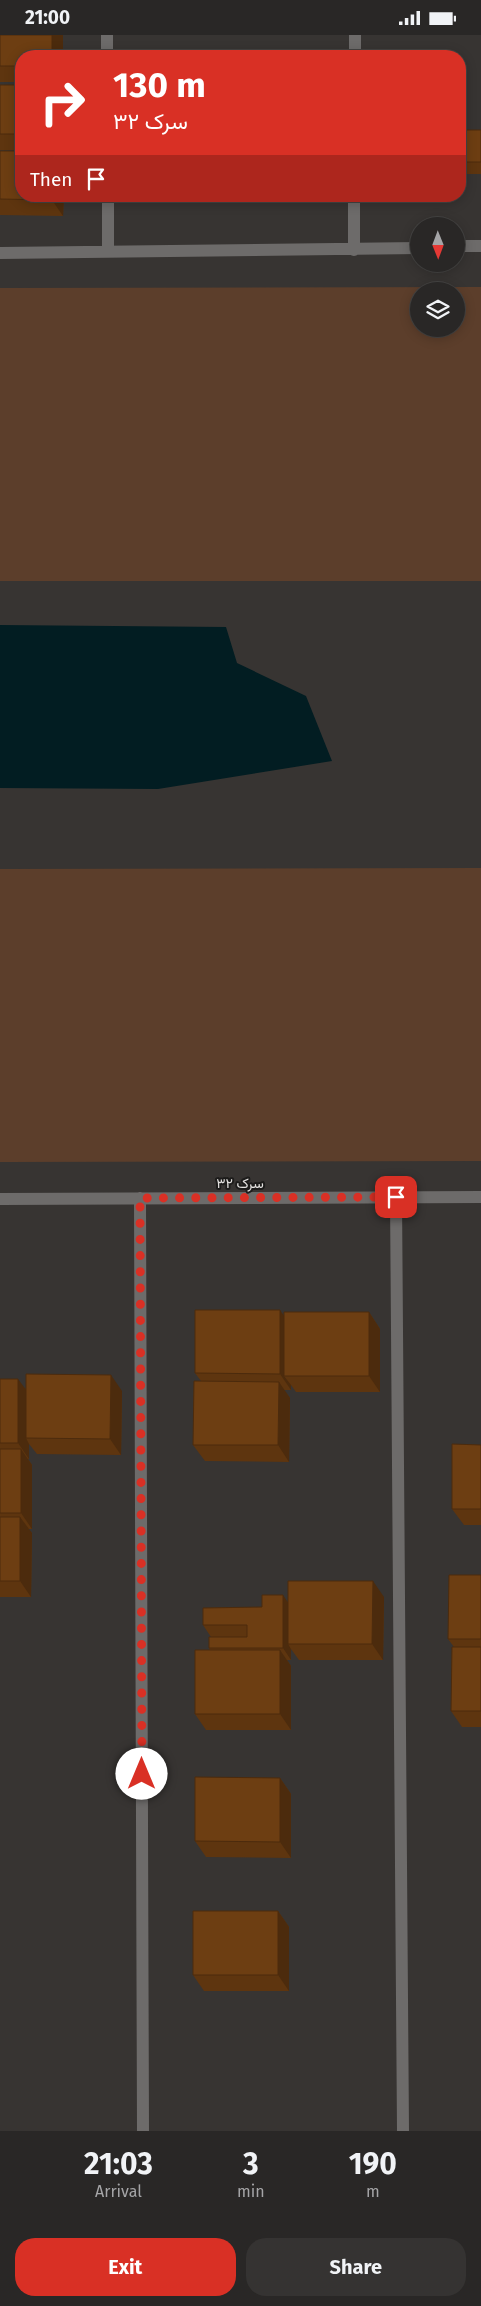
<!DOCTYPE html>
<html lang="en">
<head>
<meta charset="utf-8">
<style>
  body { margin:0; font-family:"Fira Sans",Vazirmatn,sans-serif; background:#353332; color:#f1f3f6; height:100vh; display:flex; flex-direction:column; font-size:19px; white-space:nowrap }
  * { box-sizing:border-box; margin:0 }
  p { font-size:16px; color:#a5a5a7 }
  .icon { flex:none; width:28px; height:28px; fill:none; stroke:currentColor; stroke-width:2; stroke-linecap:round; stroke-linejoin:round }
  .map { position:relative; height:2096px; overflow:hidden }
  .panel { display:flex; flex-direction:column; background:#292726; flex:1 }
  .panel>* { flex:none }
  .top-card { position:absolute; left:15px; top:15px; width:451px; height:152px; border-radius:20px; box-shadow:0 2px 12px #0003,0 0 0 1px #454443; background:#d93025; color:#fff; overflow:hidden }
  .needle { width:32px; rotate:179deg }
  .buttons { position:absolute; left:410px; top:182px; display:grid; gap:10px }
  .buttons a { display:grid; place-items:center; width:55px; height:55px; border-radius:50%; background:#292726; box-shadow:0 2px 12px #0003,0 0 0 1px #454443; font-size:25px }
  .pin { position:absolute; display:grid; place-items:center; width:42px; height:42px; color:#fff; margin:-21px; border-radius:10px; box-shadow:0 2px 8px #0006 }
  .me { position:absolute; width:55px; margin:-28px; rotate:0deg; stroke-linejoin:round; filter:drop-shadow(0 0 4px #0008) }
  .turn { display:flex; align-items:center; gap:18px; height:105px; padding:0 15px; font-size:22px }
  .turn .icon { width:65px; height:65px; stroke-width:2.5 }
  .turn b { display:block; font-size:35px; line-height:42px }
  .then { display:flex; align-items:center; height:48px; padding:0 15px; background:#0003; gap:10px; font-size:19px }
  .eta { display:flex; justify-content:space-evenly; align-items:center; height:85px; text-align:center }
  .eta b { font-size:30px; font-weight:700; line-height:35px }
  .action { display:flex; gap:10px; margin-top:auto; padding:10px 15px }
  .action a { flex:1; height:58px; border-radius:20px; background:#d93025; color:#fff; font-size:20px; font-weight:700; line-height:58px; text-align:center }
  .action a+a { background:#353332; color:#f1f3f6 }
  .status { display:flex; justify-content:space-between; align-items:center; height:35px; padding:0 25px; background:#292726; direction:ltr }
  .status svg { height:14px; fill:currentColor }
  .map>svg:first-child { display:block }
  .green { fill:#5c3e2b; fill-rule:evenodd }
  .water { fill:#021d22 }
  .lines { fill:none; stroke-linecap:round; stroke-linejoin:round }
  .minor { stroke:#6d6b6a; stroke-width:12 }
  .wall { fill:#5e350f }
  .shaded-wall { fill:#4c2b0d }
  .building { fill:#6d3e12; stroke:#4c2b0d }
  .route { stroke:#d93025; stroke-width:9; stroke-dasharray:0 16.2 }
  .labels { text-anchor:middle; dominant-baseline:central; stroke-width:4; stroke-linejoin:round; paint-order:stroke }
  .street-label { font-size:14px; fill:#e4e2e0; stroke:#1d1c1b }
</style>
</head>
<body>
<div class="status"><b>21:00</b><svg viewBox="0 0 49 12"><path d="M0 12V9h3v3zM5 12V6h3v6zM10 12V3h3v9zM15 12V0h3v12zM26 1h20v11H26zM47 4h2v5h-2z"/></svg></div>
<div class="map">
<svg width="481" height="2096" viewBox="0 0 481 2096">
  <rect width="100%" height="100%" fill="#373432"/>
  <path class="green" d="M481 252V546H0V253ZM419 256H456V294H419Z
    M481 833V1126L0 1127V834Z"/>
  <path class="water" d="M0 590 226 592 237 628 306 661 332 726 158 754 0 753Z"/>
  <g class="lines">
    <path class="minor" d="M107 0V21
      M355 21V0
      M108 161V215
      M456 211H481
      M354 215V161
      M0 218 419 213
      M396 1162 403 2096
      M140 1163 143 2096
      M0 1164 481 1162"/>
  </g>
  <path class="wall" d="M0 0 21 21V47H0Z
    M0 50H21V115H0Z
    M460 95H481V139H460Z
    M0 116 64 161 63 181 0 180Z
    M369 1277 380 1294V1357H296L291 1350V1355H284L290 1363 289 1427 205 1426 193 1410 201 1346 195 1338 284 1281Z
    M0 1344 26 1354 122 1356 121 1420 37 1419 29 1409V1424H28L32 1430V1494H28L32 1498 31 1562H0Z
    M481 1410V1490H464L452 1474Z
    M481 1540V1692H462L451 1676 454 1612 448 1604Z
    M384 1562 383 1625H299L291 1614V1625H287L291 1631V1695H206L195 1679 210 1615 209 1613 211 1602 203 1590 262 1572 288 1567Z
    M280 1743 291 1759V1823L206 1822 195 1806Z
    M278 1876 289 1892V1956H204L193 1940Z"/>
  <path class="shaded-wall" d="M52 0H63V21H52Z
    M52 161H64L63 181 52 165Z
    M280 1275 291 1291 284 1341 291 1350V1355L280 1339Z
    M369 1277 380 1294V1357L369 1341Z
    M111 1340 122 1356 121 1420 110 1404Z
    M18 1344 30 1360 26 1403 29 1409V1424L18 1408Z
    M279 1347 290 1363 289 1427 278 1410Z
    M21 1414 32 1430V1494L21 1478Z
    M20 1482 32 1498 31 1562 20 1546Z
    M373 1546 384 1562 383 1625 372 1609Z
    M283 1560 291 1572 288 1609 291 1614V1625L283 1613Z
    M280 1615 291 1631V1695L280 1679Z
    M280 1743 291 1759V1823L280 1807Z
    M278 1876 289 1892V1956L278 1940Z"/>
  <path class="building" d="M0 0H52V21H21V31H0Z
    M0 50H21V99H0Z
    M460 95H481V127H460Z
    M0 116H21V161H52V165L0 164Z
    M195 1275H280V1339L195 1338Z
    M284 1277H369V1341H284Z
    M26 1339 111 1340 110 1404 26 1403Z
    M0 1344H18V1408H0Z
    M194 1346 279 1347 278 1410H193Z
    M452 1409 481 1410V1474H452Z
    M0 1414H21V1478H0Z
    M0 1482H20V1546H0Z
    M449 1540H481V1604H448Z
    M288 1546H373L372 1609H288Z
    M262 1560H283V1613H209V1602H247V1590H203V1573L262 1572Z
    M452 1612H481V1676H451Z
    M195 1615H280V1679H195Z
    M195 1742 280 1743V1807L195 1806Z
    M193 1876H278V1940H193Z"/>
  <g class="lines">
    <path class="route" d="M142 1739 140 1163 396 1162"/>
  </g>
  <g class="labels">
    <g class="street-label">
      <text x="240" y="1148">سرک ۳۲</text>
    </g>
  </g>
</svg>
<div class="buttons">
<a><svg class="needle" viewBox="-14 -14 28 28"><path d="M0-13l5 13h-10z" fill="#e53935"/><path d="M0 13l5-13h-10z" fill="#a5a5a7"/></svg></a>
<a><svg class="icon" aria-label="layers" viewBox="0 0 24 24"><path d="M12 4l9 5-9 5-9-5zM3 14l9 5 9-5"/></svg></a>
</div>
<div class="pin" style="left:396px;top:1162px;background:#d93025"><svg class="icon" aria-label="arrive" viewBox="0 0 24 24"><path d="M6 21V4h12l-3 4 3 4H6"/></svg></div>
<svg class="me" style="left:142px;top:1739px" viewBox="-20 -20 40 40"><circle r="19" fill="#fff"/><path d="M0-13L10 11 0 6-10 11z" fill="#d93025"/></svg>
<div class="top-card">
<div class="turn"><svg class="icon" aria-label="right" viewBox="0 0 24 24"><path d="M7 20v-9h11M14 6l5 5-5 5"/></svg><div><b>130 m</b>سرک ۳۲</div></div>
<div class="then">Then<svg class="icon" aria-label="arrive" viewBox="0 0 24 24"><path d="M6 21V4h12l-3 4 3 4H6"/></svg></div>
</div>
</div>
<section class="panel">
<div class="eta">
<div><b>21:03</b><p>Arrival</p></div>
<div><b>3</b><p>min</p></div>
<div><b>190</b><p>m</p></div>
</div>
<div class="action"><a>Exit</a><a>Share</a></div>
</section>
</body>
</html>
